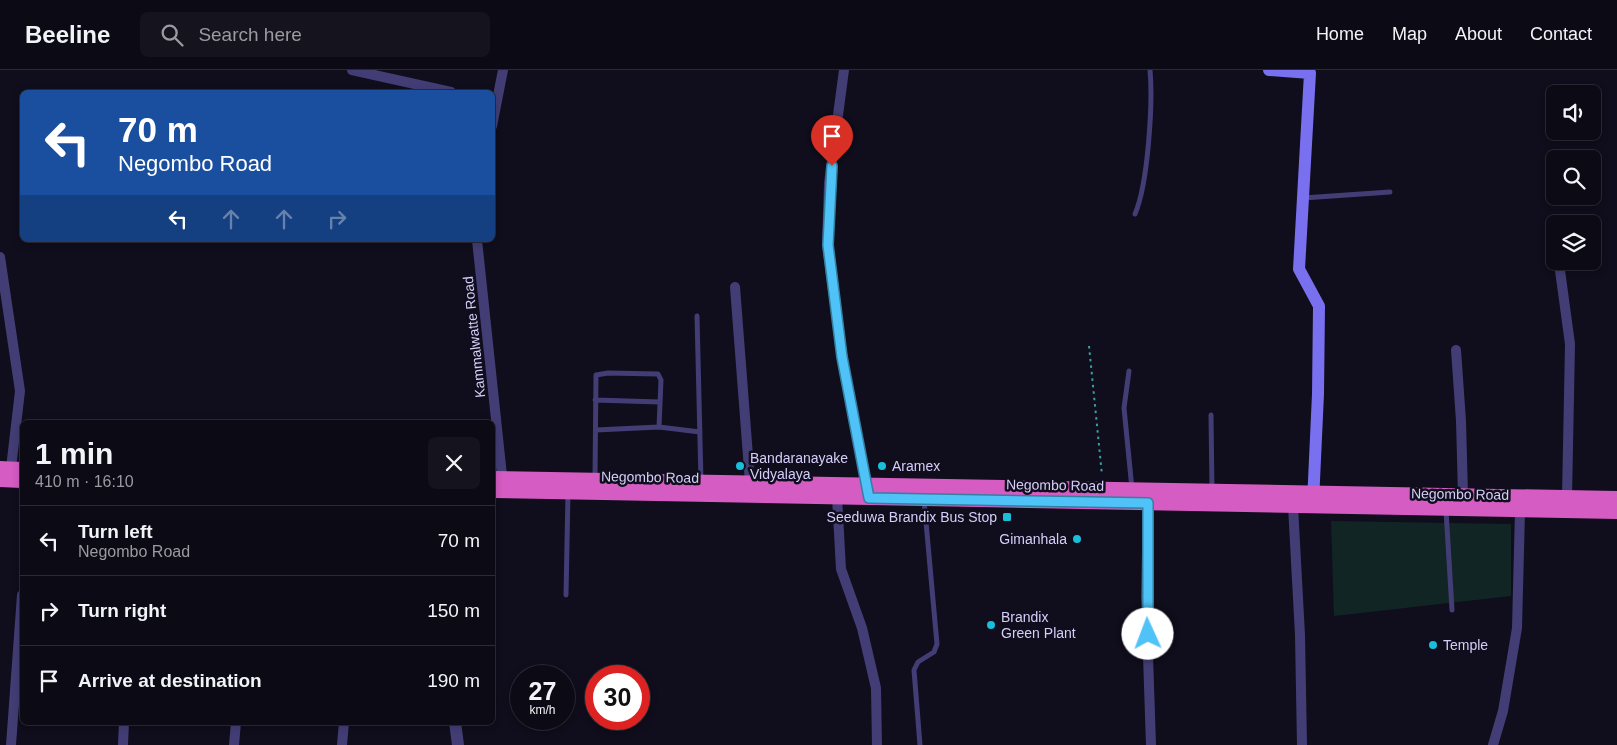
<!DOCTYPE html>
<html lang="en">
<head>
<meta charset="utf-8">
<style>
  body { margin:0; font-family:Helvetica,sans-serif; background:#15131e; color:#f1f3f6; height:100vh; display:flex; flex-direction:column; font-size:19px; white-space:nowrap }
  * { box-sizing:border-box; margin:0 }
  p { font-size:16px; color:#9a9aa0 }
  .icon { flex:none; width:28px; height:28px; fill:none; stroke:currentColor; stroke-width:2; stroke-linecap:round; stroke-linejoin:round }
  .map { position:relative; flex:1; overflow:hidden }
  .side { position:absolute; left:20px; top:350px; width:475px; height:305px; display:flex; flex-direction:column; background:#0c0a15; border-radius:8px; box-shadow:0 2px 8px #0003,0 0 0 1px #2c2b34 }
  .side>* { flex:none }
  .top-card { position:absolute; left:20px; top:20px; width:475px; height:152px; border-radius:8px; box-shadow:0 2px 8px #0003,0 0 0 1px #2c2b34; background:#1a4fa0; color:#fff; overflow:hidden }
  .buttons { position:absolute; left:1546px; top:15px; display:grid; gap:10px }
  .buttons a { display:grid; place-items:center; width:55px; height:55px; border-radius:8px; background:#0c0a15; box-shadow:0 2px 8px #0003,0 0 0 1px #2c2b34; font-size:25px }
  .speed { position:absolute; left:510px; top:595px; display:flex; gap:10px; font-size:25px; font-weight:700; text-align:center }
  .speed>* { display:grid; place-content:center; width:65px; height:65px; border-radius:50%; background:#0c0a15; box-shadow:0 2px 8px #0003,0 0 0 1px #2c2b34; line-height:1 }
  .speed small { font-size:12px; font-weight:400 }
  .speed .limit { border:8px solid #d22; background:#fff; color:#111 }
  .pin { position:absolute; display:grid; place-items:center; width:42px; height:42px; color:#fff; margin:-51px -21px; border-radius:50% 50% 50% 0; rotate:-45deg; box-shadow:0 0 5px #0007 }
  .pin .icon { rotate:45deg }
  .me { position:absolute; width:55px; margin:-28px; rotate:358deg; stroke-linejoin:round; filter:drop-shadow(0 0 4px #0008) }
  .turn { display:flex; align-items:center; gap:18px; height:105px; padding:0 15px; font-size:22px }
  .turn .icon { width:65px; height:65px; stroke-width:2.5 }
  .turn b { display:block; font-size:35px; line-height:42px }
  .lanes { display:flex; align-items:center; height:48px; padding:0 15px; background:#0003; justify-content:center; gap:25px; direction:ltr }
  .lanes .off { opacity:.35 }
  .round { display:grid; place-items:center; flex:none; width:52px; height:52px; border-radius:8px; background:#15131e }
  .summary { display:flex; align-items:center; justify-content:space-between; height:85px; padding:0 15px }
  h1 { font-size:30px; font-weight:600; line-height:38px }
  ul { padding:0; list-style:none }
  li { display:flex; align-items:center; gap:15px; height:70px; padding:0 15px; border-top:1px solid #2c2b34 }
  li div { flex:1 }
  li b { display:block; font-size:19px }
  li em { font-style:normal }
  header { display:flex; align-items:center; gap:30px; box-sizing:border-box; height:70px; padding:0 25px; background:#0c0a15; border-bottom:1px solid #2c2b34 }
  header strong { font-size:24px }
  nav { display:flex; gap:28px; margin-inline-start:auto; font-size:18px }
  .search { width:350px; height:45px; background:#15131e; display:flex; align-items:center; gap:12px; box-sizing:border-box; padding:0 18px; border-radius:8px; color:#9a9aa0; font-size:19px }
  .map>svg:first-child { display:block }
  .green { fill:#112525 }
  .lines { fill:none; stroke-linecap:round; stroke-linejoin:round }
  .path { stroke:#3aa19f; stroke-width:2; stroke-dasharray:2.5 4; stroke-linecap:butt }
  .service { stroke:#423e75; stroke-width:5 }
  .minor { stroke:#423e75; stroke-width:10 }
  .tertiary { stroke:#423e75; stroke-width:12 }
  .secondary { stroke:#7870ee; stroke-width:12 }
  .trunk { stroke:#d45cc2; stroke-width:14 }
  .route-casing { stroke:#337fa1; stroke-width:12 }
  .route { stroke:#4fc3f7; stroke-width:9 }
  .poi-dot { fill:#19beda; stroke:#100d1c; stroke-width:2 }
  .labels { text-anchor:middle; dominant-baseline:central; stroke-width:5; stroke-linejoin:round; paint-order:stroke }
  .street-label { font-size:14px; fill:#d5cef9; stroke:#100d1c }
  .poi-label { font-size:14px; fill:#d5cef9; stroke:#100d1c; text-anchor:start }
</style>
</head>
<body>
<header>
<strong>Beeline</strong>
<div class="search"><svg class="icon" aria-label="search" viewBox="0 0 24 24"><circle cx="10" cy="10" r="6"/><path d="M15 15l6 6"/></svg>Search here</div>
<nav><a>Home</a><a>Map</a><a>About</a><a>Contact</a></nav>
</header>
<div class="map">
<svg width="1617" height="675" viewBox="0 0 1617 675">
  <rect width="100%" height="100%" fill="#100d1c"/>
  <path class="green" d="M1331 451 1511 454V526L1334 546Z"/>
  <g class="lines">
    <path class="path" d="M1089 276 1102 405"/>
    <path class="service" d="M1303 128 1390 122
      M1135 144C1148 114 1153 33 1150 0
      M697 246 701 411
      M1129 301 1124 338 1132 419
      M595 330 660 332
      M1211 345 1212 420
      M596 360 659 357 700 362
      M595 408 596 305 608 303 658 304 661 310 659 357
      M1446 440 1452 540
      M566 525 568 423
      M920 675 914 600 918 592 934 582 937 574 924 430"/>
    <path class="minor" d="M352 0 451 22
      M844 0 829 113 827 175 842 287 868 420
      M492 56 503 0
      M477 170 503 415
      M0 187 20 321 11 398
      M1559 193 1570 274 1567 427
      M735 217 750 412
      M1456 280 1461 351 1463 425
      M837 427 841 499 862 558 876 618 877 675
      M1148 433 1146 526 1151 675
      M1293 436 1300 565 1302 675
      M11 675 22 525
      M123 675 124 652
      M234 675 236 652
      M342 675 344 652
      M1493 675 1503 641 1517 558 1520 441"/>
    <path class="tertiary" d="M455 652 458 675"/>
    <path class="secondary" d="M1269 0 1310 3 1299 199 1319 236 1318 324 1313 432"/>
    <path class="trunk" d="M0 398 22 399
      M492 408 1617 428
      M0 410 22 411
      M492 421 1617 442"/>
  </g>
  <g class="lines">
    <g class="route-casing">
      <path id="route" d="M832 96 828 175 842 287 869 428 1148 433V564"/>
    </g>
    <use href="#route" class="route"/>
  </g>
  <g class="poi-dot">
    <circle cx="740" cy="396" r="5"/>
    <circle cx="882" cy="396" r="5"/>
    <rect x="1002" y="442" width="10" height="10" rx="2.5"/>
    <circle cx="1077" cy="469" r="5"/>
    <circle cx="991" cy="555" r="5"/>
    <circle cx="1433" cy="575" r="5"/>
  </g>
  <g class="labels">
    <g class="street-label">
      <text transform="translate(474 267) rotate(-96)">Kammalwatte Road</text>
      <text transform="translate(650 407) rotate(1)">Negombo Road</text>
      <text transform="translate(1055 415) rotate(1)">Negombo Road</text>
      <text transform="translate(1460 424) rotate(1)">Negombo Road</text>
    </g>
    <g class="poi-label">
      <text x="750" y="388">Bandaranayake<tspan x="750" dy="16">Vidyalaya</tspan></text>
      <text x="892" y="396">Aramex</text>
      <text x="997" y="447" text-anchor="end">Seeduwa Brandix Bus Stop</text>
      <text x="1067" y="469" text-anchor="end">Gimanhala</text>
      <text x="1001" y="547">Brandix<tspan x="1001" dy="16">Green Plant</tspan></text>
      <text x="1443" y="575">Temple</text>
    </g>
  </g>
</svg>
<div class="buttons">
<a><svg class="icon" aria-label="sound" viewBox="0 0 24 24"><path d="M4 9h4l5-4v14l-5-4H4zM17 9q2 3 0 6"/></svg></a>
<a><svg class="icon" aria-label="search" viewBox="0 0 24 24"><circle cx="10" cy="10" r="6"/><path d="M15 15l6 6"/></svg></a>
<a><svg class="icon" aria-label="layers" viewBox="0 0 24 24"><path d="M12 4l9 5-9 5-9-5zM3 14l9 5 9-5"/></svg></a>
</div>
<div class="speed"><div>27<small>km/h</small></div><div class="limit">30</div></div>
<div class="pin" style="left:832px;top:96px;background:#d93025"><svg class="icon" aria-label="arrive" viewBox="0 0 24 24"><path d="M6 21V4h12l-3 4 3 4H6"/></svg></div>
<svg class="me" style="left:1148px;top:564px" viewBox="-20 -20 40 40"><circle r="19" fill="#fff"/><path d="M0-13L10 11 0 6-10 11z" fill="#4fc3f7"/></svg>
<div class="top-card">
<div class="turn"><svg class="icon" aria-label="left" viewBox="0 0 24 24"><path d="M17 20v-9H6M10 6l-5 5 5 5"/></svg><div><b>70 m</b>Negombo Road</div></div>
<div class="lanes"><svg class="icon" aria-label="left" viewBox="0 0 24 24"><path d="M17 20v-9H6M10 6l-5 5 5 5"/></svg><svg class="icon off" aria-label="ahead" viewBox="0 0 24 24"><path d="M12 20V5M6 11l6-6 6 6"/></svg><svg class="icon off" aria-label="ahead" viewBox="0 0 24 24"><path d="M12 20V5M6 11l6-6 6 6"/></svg><svg class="icon off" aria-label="right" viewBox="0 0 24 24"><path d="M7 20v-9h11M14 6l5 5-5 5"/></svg></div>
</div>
<section class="side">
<div class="summary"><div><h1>1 min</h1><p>410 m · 16:10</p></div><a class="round"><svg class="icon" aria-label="close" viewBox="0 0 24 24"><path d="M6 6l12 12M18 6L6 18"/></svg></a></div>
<ul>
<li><svg class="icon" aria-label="left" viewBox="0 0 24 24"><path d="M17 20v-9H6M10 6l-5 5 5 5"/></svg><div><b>Turn left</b><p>Negombo Road</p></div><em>70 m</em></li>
<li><svg class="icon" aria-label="right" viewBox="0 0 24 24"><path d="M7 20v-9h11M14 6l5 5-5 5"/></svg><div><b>Turn right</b></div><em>150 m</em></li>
<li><svg class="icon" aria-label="arrive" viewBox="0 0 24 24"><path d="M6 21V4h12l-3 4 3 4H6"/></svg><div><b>Arrive at destination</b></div><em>190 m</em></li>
</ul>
</section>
</div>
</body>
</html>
